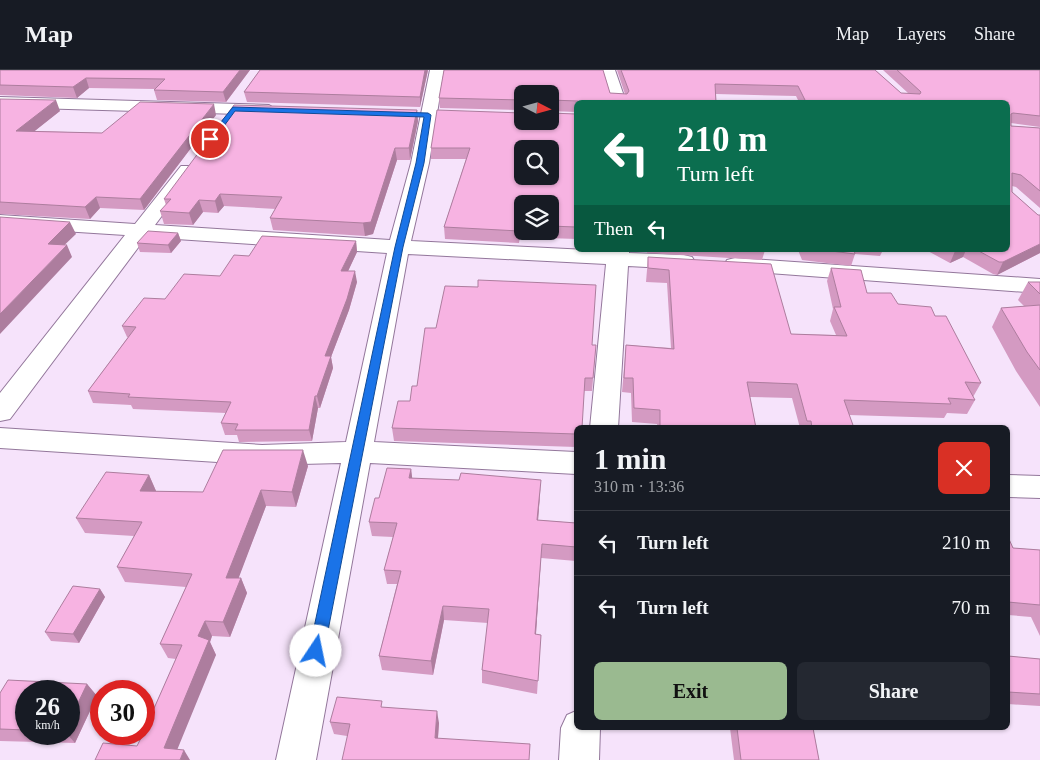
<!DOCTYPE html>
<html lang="en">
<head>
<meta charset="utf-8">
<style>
  body { margin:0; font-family:"Times New Roman",serif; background:#242831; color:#f1f3f6; height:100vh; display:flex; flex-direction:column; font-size:19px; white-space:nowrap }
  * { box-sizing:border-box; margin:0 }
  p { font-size:16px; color:#9ea1a6 }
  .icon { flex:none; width:28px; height:28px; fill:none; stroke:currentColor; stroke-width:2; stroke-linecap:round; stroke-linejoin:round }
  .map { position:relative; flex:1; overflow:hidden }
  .side { position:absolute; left:574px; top:355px; width:436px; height:305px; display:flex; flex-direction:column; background:#171b24; border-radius:8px; box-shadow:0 1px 4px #0004 }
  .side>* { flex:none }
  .hud { position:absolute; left:574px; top:30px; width:436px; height:152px; border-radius:8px; box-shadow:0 1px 4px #0004; background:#0b6e4f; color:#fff; overflow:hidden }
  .needle { width:32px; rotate:96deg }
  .tools { position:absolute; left:514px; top:15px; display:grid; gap:10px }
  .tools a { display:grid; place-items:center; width:45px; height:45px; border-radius:8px; background:#171b24; box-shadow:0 1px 4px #0004; font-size:25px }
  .speed { position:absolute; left:15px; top:610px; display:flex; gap:10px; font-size:25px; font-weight:700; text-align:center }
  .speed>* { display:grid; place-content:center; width:65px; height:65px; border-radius:50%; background:#171b24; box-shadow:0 1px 4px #0004; line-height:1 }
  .speed small { font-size:12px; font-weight:400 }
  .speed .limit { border:8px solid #d22; background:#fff; color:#111 }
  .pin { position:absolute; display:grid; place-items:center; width:42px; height:42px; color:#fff; margin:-21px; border:2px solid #fff; border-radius:50%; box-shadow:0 1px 5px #0007 }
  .me { position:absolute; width:55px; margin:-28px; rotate:11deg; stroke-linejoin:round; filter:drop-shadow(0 0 4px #0008) }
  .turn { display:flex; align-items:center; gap:18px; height:105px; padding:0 20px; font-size:22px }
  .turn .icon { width:65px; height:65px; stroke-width:2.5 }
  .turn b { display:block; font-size:35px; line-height:42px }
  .then { display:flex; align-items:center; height:48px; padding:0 20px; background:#0003; gap:10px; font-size:19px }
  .round { display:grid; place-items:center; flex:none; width:52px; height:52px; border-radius:8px; background:#242831 }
  .overview { display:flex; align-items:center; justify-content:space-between; height:85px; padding:0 20px }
  h1 { font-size:30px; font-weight:700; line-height:38px }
  .cta { display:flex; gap:10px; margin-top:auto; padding:10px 20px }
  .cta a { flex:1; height:58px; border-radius:8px; background:#9aba90; color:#111; font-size:20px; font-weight:700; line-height:58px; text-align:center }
  .cta a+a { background:#242831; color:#f1f3f6 }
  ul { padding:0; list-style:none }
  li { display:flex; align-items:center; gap:15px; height:65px; padding:0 20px; border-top:1px solid #363941 }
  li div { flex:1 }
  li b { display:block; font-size:19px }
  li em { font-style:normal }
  header { display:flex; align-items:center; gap:30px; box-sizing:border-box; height:70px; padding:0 25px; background:#171b24; border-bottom:1px solid #363941 }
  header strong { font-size:24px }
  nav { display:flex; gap:28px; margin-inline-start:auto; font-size:18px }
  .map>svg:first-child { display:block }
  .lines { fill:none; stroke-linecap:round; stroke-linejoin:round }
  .minor-casing { stroke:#93779b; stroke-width:2 }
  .minor { fill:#fff; fill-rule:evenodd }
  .wall { fill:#d49ac2; fill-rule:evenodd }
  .shaded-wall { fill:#ad7d9e }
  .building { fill:#f7b3e2; stroke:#ad7d9e; fill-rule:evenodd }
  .route { fill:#1a73e8; stroke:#114b97 }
</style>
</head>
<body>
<header>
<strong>Map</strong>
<nav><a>Map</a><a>Layers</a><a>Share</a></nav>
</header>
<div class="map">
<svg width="1040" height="690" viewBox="0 0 1040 690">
  <rect width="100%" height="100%" fill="#f6e3fb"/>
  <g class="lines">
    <g class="minor-casing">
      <path id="minor" d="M430 0H444L429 93 411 171 607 181 629 180V183L684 185 692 187 695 192 692 197 684 199 628 196 618 358H590L606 194 408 184 374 372 576 382V404L370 393 316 690H276L341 393 262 395 0 378V358L262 375 346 372 387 183 146 167 10 349 0 351V323L125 165 0 157V145L135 154 181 96H193L196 100 155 155 390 170 411 93Z
        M601 0H615L626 32H610Z
        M0 27 269 35 277 40 269 45 0 37Z
        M735 188 1040 209V223L727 200 724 195 727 190Z
        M1008 405 1040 406V428L1008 427Z
        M576 641V658H600L599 690H559L561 658 567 645Z"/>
    </g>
    <use href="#minor" class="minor"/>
  </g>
  <path class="wall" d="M0 0H250L226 32 157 30 154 20 155 19 89 18 77 28 0 25Z
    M260 0H428L420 37 247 32 244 22Z
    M444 0H603L610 23 625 24 617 0H875L901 23H908L883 0H1040V57L1011 53V56L1040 58V138L1016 117 1012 116V122L1038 145H1040V183L997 205 993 204 963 187 950 193 926 180H1008V32H799L796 26 716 24V32H576V42L550 41V24H522V42V40L440 38 439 28Z
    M0 29 60 41 34 61 102 63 216 45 144 140 100 138 90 149 0 144Z
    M417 40 418 51 410 90H397L373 164 365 166 273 160 270 148 276 139 224 136 218 143 203 142 193 155 164 154 160 141 166 135 164 129Z
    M576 44V169L520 167 519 173 445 169 444 157 466 89H431V78ZM522 134H550V161H522Z
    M178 163 181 171 171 183 140 182 137 173Z
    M356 171 357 182 348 201 357 212 349 240 331 287 333 298 320 338H318L312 371 239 372 237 365H225L221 353 226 343 133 339 131 335 93 333 88 321 128 267H127L122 256 165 229 220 206 249 186Z
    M647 180H765L762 190 647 183Z
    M798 180H884V182H882L880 186 855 184 851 196 802 190Z
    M648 187 791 264 836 265 830 251 833 239 827 211 831 198 867 223 898 234 935 246 981 313 973 327 975 330 967 344 947 343 944 348 849 345 854 358H800L792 328 750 327 756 358H658L657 354 632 352 631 323 622 322 626 275 671 278 667 213 646 212 647 200Z
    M1028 212H1040V337L1016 301 992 257 1001 238 1024 236 1018 230Z
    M592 275H596L592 321H584L576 358V377L394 371 392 358 410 331 417 316Z
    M308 396 296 437 266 436 238 508H241L247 523 230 567 212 566 210 572 216 585 137 676 176 589 168 588 160 574 186 517 125 512 117 497 134 466 85 463 76 448 149 405 156 421 203 422Z
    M411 399 412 408 540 424 538 450 576 453V491L541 488 536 564 540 578 537 624 482 613V600L488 553 444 550 433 605 382 600 379 586 397 514H387L384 500 393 467 372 466 369 452 379 428Z
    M1008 467 1013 478 1040 480V566L1031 547 1008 545Z
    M100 519 105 527 79 573 51 571 45 562Z
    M1008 586 1040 589V636L1008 634Z
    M87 614 97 626 75 673 0 671V623ZM26 621 69 664H26Z
    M384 637 439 653 438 668 347 666 334 664 330 652Z
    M730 658H813L819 690H734Z"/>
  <path class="shaded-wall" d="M240 0H250L226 32 223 22Z
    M425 0H428L420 37V27Z
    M86 8 89 18 77 28 73 17Z
    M56 30 60 41 21 72 16 61Z
    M214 34 216 45 144 140 140 129Z
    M417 40 418 51 410 90 409 78Z
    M395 78 397 90 373 164 365 166 363 153Z
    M220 124 224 136 218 143 215 131Z
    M96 127 100 138 90 149 85 137Z
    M199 130 203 142 193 155 189 143Z
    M70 152 76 164 53 186 48 174Z
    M178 163 181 171 171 183 168 175Z
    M356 171 357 182 343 212 341 201Z
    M1040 174V183L997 205 1003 192Z
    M67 175 72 187 0 264V244Z
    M957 180H966L963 187 950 193 955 181Z
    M355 201 357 212 349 240 331 287 333 298 320 338 317 326 325 286Z
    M315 326 318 338 312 371 309 360Z
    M303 380 308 396 296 437 292 422Z
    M411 399 413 414 409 408Z
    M149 405 156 421 148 436 140 421Z
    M541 410 540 424 537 464V450Z
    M261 420 266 436 233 523 226 508Z
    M542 474 541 488 535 578V564Z
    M241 508 247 523 230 567 223 552Z
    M100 519 105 527 79 573 73 564Z
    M443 536 444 550 433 605 431 591Z
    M205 551 212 566 210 572 216 585 173 690 164 678 198 566Z
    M87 614 97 626 75 673 67 664H69V652Z
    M437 641 439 653 437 680 435 668Z
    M184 680 190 690H180Z"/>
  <path class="building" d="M0 0H240L223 22 154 20 165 9 86 8 73 17 0 15Z
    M260 0H425L420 27 244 22Z
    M444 0H603L610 23 627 24 629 21 621 0H875L901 23 920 24 921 22 897 0H1040V46L1013 43 1011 44V56L1040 58V121L1021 105 1012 103V122L1038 145H1040V174L1003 192H999L977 180H1008V32H806L798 16 715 14 716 32 693 31V32H578V31L550 30V24H522V32V30L439 28Z
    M0 29 56 30 16 61 102 63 140 32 214 34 140 129 96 127 85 137 0 132Z
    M234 35 417 40 409 78H395L371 152 363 153 270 148 282 127 220 124 215 131 199 130 189 143 160 141 171 129H164Z
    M437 40 522 43V51H550V43L576 44V157L550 156V134H522V155H520L519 161 444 157 470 78H431ZM522 79H550V106H522Z
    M0 147 70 152 48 174 67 175 0 244Z
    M148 161 178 163 168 175 137 173Z
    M262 166 356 171 341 201H355L347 229 325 286H331L317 326H315L309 360H235L238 354 221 353 231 332 128 327 130 324 88 321 136 257 122 256 144 228 165 229 184 204 220 206 234 185 249 186Z
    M823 180H854L855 184Z
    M648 187 771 194 791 264 847 266 834 237H841L831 198 861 200 867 223H891L898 234 931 237 935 246H946L981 313 965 312 975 330 948 328 951 334 844 330 854 358H812L811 351H807L797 314 747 312 756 358H660V340L634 338 633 308H624L626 275 674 279 669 200 648 198Z
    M478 210 596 215 592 275H596L593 308H585L582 358H576V364L392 358 398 331H410L412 316H417L425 258H436L445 216 478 217Z
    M1028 212H1040V224Z
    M1040 235V300L1027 282 1001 238Z
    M223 380H303L292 422 261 420 226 508H241L223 552 205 551 198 566 209 570 164 678 184 680 180 690H95L103 673 137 676 143 664H144V661L182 575 160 574 192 504 117 497 142 452 76 448 106 402 149 405 140 421 203 422Z
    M387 398 411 399 409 408 459 410 461 403 541 410 537 450 576 453V477L542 474 535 564 541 565 538 611 482 600 489 539 443 536 431 591 379 586 401 501 384 500 397 453 369 452 375 428H379Z
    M1008 467 1013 478 1040 480V535L1008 532Z
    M73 516 100 519 73 564 45 562Z
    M1008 586 1040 589V624L1008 622Z
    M8 610 87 614 69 652V621H26V660L0 659V623Z
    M337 627 382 631 381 637 437 641 435 668 530 674 529 690H342L350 654 330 652Z
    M737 658H813L819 690H741Z"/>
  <path class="route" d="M233 37 428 43 431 45 424 93 403 177 324 581 322 586 316 588 311 586 309 581 395 177 416 93 424 47 235 41 213 71H208V68Z"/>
</svg>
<div class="tools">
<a><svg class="needle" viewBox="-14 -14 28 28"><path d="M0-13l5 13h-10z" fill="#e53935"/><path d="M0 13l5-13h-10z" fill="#9ea1a6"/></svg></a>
<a><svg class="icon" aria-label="search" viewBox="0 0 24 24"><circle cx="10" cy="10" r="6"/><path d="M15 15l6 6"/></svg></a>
<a><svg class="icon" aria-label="layers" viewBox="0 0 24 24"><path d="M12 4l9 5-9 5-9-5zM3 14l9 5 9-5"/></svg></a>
</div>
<div class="speed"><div>26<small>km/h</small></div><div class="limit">30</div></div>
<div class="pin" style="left:210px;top:69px;background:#d93025"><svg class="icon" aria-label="arrive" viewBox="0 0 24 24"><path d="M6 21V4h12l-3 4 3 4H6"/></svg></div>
<svg class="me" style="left:316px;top:581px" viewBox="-20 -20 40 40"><circle r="19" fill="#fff"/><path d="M0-13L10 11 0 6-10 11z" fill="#1a73e8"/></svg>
<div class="hud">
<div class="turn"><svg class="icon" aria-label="left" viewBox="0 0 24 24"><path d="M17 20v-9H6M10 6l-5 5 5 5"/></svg><div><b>210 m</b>Turn left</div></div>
<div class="then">Then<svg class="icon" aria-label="left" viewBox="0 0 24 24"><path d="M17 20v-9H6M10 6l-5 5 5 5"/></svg></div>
</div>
<section class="side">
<div class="overview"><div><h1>1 min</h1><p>310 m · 13:36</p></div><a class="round" style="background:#d93025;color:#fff"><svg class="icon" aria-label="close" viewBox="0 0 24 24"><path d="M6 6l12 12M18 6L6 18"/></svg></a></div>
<ul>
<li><svg class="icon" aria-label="left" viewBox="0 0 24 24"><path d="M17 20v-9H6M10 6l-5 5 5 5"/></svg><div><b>Turn left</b></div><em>210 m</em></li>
<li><svg class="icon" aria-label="left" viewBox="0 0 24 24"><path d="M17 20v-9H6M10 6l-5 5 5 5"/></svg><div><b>Turn left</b></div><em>70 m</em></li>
</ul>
<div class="cta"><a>Exit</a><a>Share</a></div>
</section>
</div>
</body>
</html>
